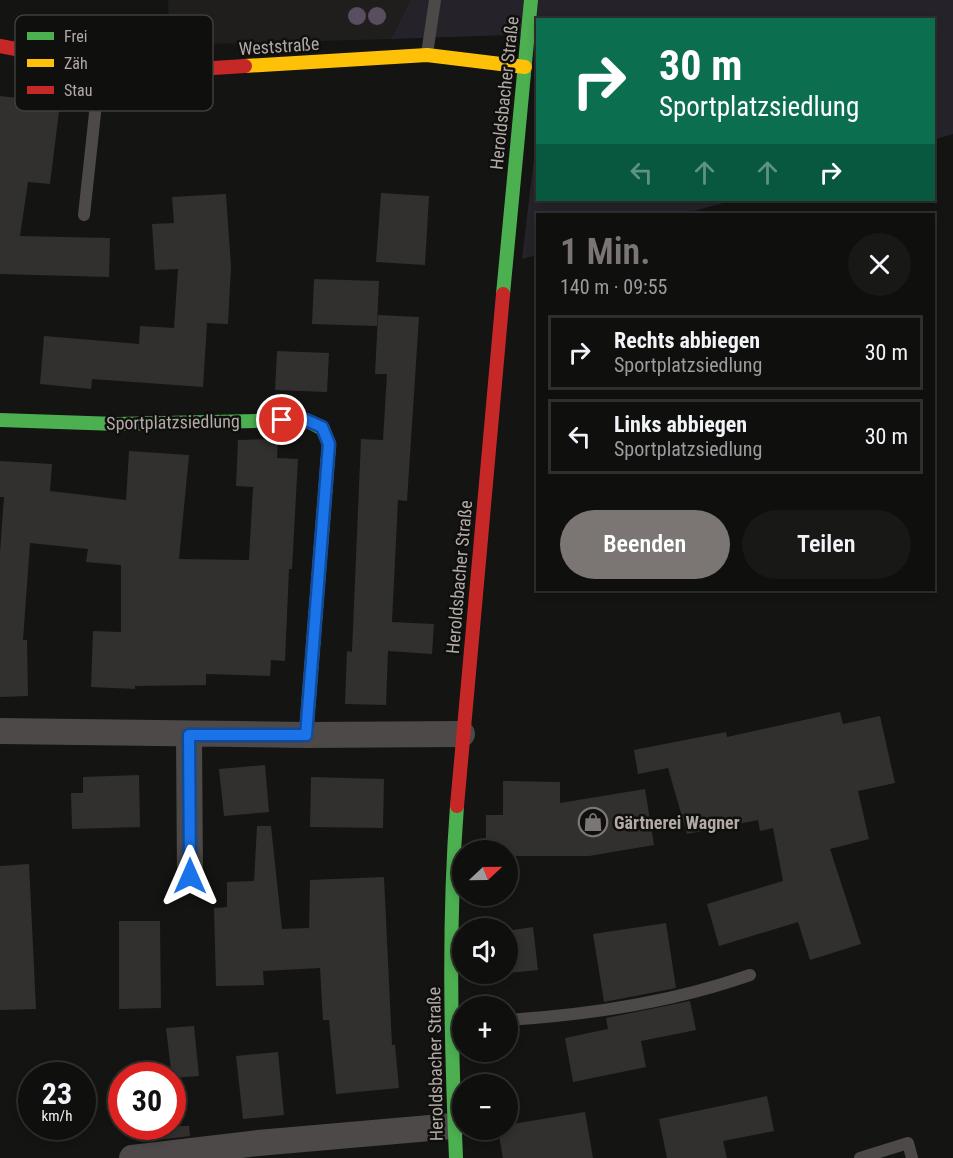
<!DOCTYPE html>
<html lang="de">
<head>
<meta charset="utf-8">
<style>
  body { margin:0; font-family:"Roboto Condensed",sans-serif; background:#181817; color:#f1f3f6; height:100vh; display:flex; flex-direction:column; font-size:22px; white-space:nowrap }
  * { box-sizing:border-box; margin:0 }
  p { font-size:20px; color:#9b9c9e }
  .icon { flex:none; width:33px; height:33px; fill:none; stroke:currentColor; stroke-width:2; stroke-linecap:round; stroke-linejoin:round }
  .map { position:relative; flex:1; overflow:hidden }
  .details { position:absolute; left:536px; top:213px; width:399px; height:378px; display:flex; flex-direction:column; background:#0f0f0e; border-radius:0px; box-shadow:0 3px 9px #0003,0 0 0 2px #2f2f2e }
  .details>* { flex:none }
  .top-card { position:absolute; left:536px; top:18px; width:399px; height:183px; border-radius:0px; box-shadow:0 3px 9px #0003,0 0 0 2px #2f2f2e; background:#0b6e4f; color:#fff; overflow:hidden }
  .needle { width:39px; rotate:68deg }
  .buttons { position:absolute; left:452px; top:840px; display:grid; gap:12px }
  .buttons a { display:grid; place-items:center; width:66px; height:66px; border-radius:50%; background:#0f0f0e; box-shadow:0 3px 9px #0003,0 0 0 2px #2f2f2e; font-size:30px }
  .speed { position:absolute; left:18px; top:1062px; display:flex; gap:12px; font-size:30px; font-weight:700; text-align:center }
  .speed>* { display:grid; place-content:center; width:78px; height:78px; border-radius:50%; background:#0f0f0e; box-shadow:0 3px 9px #0003,0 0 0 2px #2f2f2e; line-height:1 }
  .speed small { font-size:15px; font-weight:400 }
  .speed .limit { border:9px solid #d22; background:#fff; color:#111 }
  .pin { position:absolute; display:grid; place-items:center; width:51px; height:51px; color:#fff; margin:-26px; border:3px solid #fff; border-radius:50%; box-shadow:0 2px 6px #0007 }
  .me { position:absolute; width:66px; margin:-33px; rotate:0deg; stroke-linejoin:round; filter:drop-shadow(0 0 4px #0008) }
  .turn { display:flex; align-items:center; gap:21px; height:126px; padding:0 24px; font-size:27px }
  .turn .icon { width:78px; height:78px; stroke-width:2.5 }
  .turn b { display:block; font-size:42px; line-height:51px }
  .lanes { display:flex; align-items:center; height:57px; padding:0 24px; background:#0003; justify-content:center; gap:30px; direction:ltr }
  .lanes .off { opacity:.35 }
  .round { display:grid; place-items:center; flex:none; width:63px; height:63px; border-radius:32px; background:#181817 }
  .summary { display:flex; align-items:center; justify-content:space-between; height:102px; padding:0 24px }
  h1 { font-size:36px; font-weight:600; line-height:45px; color:#7b7673 }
  .cta { display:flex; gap:12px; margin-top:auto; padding:12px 24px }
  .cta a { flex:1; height:69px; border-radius:36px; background:#7b7673; color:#fff; font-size:24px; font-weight:600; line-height:69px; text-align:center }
  .cta a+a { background:#181817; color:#f1f3f6 }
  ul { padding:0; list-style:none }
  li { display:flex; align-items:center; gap:18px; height:75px; margin:0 12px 9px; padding:0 12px; border:3px solid #2f2f2e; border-radius:0px }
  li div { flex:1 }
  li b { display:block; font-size:22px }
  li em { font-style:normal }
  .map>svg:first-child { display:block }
  .built { fill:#1f1e1d }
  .green { fill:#262229 }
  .building { fill:#31302f }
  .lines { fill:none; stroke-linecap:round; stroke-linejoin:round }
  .lane { stroke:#4c4948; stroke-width:12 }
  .street { stroke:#4c4948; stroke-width:26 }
  .fast { stroke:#4caf50; stroke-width:14 }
  .slow { stroke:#ffc107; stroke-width:14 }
  .jam { stroke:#c62828; stroke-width:14 }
  .tree { fill:#594e5f }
  .route-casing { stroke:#114b97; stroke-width:15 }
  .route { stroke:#1a73e8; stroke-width:10 }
  .labels { text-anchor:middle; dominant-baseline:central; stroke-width:5; stroke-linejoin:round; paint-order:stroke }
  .street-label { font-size:18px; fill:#b3aaa6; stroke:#0f0f0e }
  .poi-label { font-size:18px; font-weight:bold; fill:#b3aaa6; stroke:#0f0f0e; text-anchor:start }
  .key { fill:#0f0f0e; stroke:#403e3c; stroke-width:1.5 }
  .key-label { font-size:16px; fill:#b3aaa6 }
</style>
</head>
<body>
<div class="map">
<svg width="953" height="1158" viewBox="0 0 953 1158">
  <rect width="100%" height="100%" fill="#141413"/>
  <path class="built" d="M168 0H410L391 39 170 45Z"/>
  <path class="green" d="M410 0H953V134L933 140V20H537V34L391 39Z
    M537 132V200H735L682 214H537V255L522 259Z"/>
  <path class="building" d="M0 96 60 103 50 184 28 182 20 236 110 238 109 277 0 274Z
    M381 193 429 196 425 265 376 262Z
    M226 194 231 267 228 324 207 323 203 387 92 379 91 389 40 384 44 336 139 344 140 326 174 328 178 269 155 270 152 224 174 223 172 197Z
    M314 279 379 281 377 326 312 324Z
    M378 315 419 317 407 501 398 500 392 622 434 624 432 654 388 651 386 705 345 704 347 651 352 652 361 439 383 440 387 374H375Z
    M277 351 329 353 327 392 275 390Z
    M278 439 277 458 298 459 292 569H289L285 661 271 660 270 676 206 674V685L135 686V689L91 687 93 631 121 632V565L86 562 88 549 30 543 23 640H27L28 696 0 697V553L4 497H0V461L52 464 50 491 126 500 129 451 189 455 179 559 249 560 253 487 236 486 238 440Z
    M840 712 843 724 880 716 895 783 858 791 869 839 830 849 861 944 810 960 798 922 719 946 707 904 783 881 773 828 760 831 758 820 687 834 668 768 638 774 634 750 726 732 727 737Z
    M265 765 269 812 224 816 219 769Z
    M139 775 140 827 72 829 71 793H83V777Z
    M311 777 384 779 383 828 310 827Z
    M503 781 560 782V803L645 789 654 845 589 856H507V850H486V815H503Z
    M257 826H271L282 929 309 928 310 880 384 877 392 1045H395L399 1088 336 1094 329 1020H323L320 968 263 971 264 985 216 986 214 908 227 907V882L254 881Z
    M29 864 36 1009 0 1010V866Z
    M119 921H160L161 1008 119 1009Z
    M666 923 676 988 604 1002 593 934Z
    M533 927 538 970 507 973V931Z
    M690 1001 696 1030 641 1041 646 1067 573 1082 565 1038 608 1029 606 1018Z
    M194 1026 199 1076 172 1078 166 1028Z
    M278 1052 284 1115 243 1119 236 1056Z
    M767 1096 774 1131 723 1141 727 1158H667L659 1119Z
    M585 1112 593 1158H503L498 1130H507V1125Z
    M140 1126H189L190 1136 141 1142Z"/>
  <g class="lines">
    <path class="lane" d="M427 54 435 0
      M84 215 100 67
      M507 1020C588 1015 673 1002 750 975
      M860 1158 908 1143 912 1158"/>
    <path class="street" d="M0 731 306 735 462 734
      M189 735 190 876
      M132 1158 258 1143 453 1126"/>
    <path class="fast" d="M503 294 531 0
      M0 420 117 424 306 420 323 429
      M456 1158C451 1040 448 924 457 806"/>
    <path class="slow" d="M245 66 427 55 525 67
      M306 735 329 444 323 429"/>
    <path class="jam" d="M0 46 100 65 182 70 245 66
      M457 806 503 294"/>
  </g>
  <g class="tree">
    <circle cx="357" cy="16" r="9"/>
    <circle cx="377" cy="16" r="9"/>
  </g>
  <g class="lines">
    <g class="route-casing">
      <path id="route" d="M190 876 189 735H306L329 444 322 427 306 420H282"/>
    </g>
    <use href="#route" class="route"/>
  </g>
  <defs>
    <g id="shop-ring" transform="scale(1.5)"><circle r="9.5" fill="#0f0f0e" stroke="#7b7673" stroke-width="1.5"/><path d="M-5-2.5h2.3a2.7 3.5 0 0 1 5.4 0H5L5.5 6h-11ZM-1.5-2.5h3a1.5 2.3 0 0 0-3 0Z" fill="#7b7673"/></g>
  </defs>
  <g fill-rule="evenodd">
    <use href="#shop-ring" x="593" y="822"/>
  </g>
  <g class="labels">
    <g class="street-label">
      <text transform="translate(279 46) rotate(-4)">Weststraße</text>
      <text transform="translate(504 93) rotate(-84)">Heroldsbacher Straße</text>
      <text transform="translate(173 422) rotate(-1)">Sportplatzsiedlung</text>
      <text transform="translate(459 577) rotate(-85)">Heroldsbacher Straße</text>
      <text transform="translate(435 1064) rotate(-91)">Heroldsbacher Straße</text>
    </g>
    <g class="poi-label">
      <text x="614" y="822">Gärtnerei Wagner</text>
    </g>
  </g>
  <rect x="15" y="15" width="198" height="96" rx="9" class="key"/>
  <rect x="27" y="32" width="27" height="8" fill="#4caf50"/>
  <rect x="27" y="59" width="27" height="8" fill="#ffc107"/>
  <rect x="27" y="86" width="27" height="8" fill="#c62828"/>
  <g class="key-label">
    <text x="64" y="42">Frei</text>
    <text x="64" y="69">Zäh</text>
    <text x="64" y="96">Stau</text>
  </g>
</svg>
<div class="buttons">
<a><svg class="needle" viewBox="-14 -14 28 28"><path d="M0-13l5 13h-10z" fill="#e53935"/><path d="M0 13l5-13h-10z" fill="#9b9c9e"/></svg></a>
<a><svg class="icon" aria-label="sound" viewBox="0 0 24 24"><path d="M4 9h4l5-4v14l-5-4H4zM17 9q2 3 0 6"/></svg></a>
<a>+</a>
<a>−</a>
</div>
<div class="speed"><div>23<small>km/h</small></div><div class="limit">30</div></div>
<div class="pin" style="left:282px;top:420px;background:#d93025"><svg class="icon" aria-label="arrive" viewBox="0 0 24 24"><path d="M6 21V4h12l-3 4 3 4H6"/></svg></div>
<svg class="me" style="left:190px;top:876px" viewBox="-20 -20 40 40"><path d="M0-17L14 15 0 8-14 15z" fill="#1a73e8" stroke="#fff" stroke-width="4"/></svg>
<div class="top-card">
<div class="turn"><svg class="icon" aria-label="right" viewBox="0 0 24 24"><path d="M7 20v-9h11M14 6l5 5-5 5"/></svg><div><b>30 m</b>Sportplatzsiedlung</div></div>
<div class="lanes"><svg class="icon off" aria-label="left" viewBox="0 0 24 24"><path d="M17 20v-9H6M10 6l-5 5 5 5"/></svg><svg class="icon off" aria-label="ahead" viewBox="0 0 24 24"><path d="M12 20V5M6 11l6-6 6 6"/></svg><svg class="icon off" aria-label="ahead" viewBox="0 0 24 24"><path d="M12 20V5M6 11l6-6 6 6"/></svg><svg class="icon" aria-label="right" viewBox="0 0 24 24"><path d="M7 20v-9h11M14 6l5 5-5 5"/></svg></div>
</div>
<section class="details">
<div class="summary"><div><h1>1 Min.</h1><p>140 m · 09:55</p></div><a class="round"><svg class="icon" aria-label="close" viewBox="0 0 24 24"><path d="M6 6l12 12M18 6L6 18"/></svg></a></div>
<ul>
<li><svg class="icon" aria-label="right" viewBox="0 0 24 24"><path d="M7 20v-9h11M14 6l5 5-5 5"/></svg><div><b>Rechts abbiegen</b><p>Sportplatzsiedlung</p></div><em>30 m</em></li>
<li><svg class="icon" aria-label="left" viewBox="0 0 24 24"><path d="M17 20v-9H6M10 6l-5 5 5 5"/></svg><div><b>Links abbiegen</b><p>Sportplatzsiedlung</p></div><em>30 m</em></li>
</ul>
<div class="cta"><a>Beenden</a><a>Teilen</a></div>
</section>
</div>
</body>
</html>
